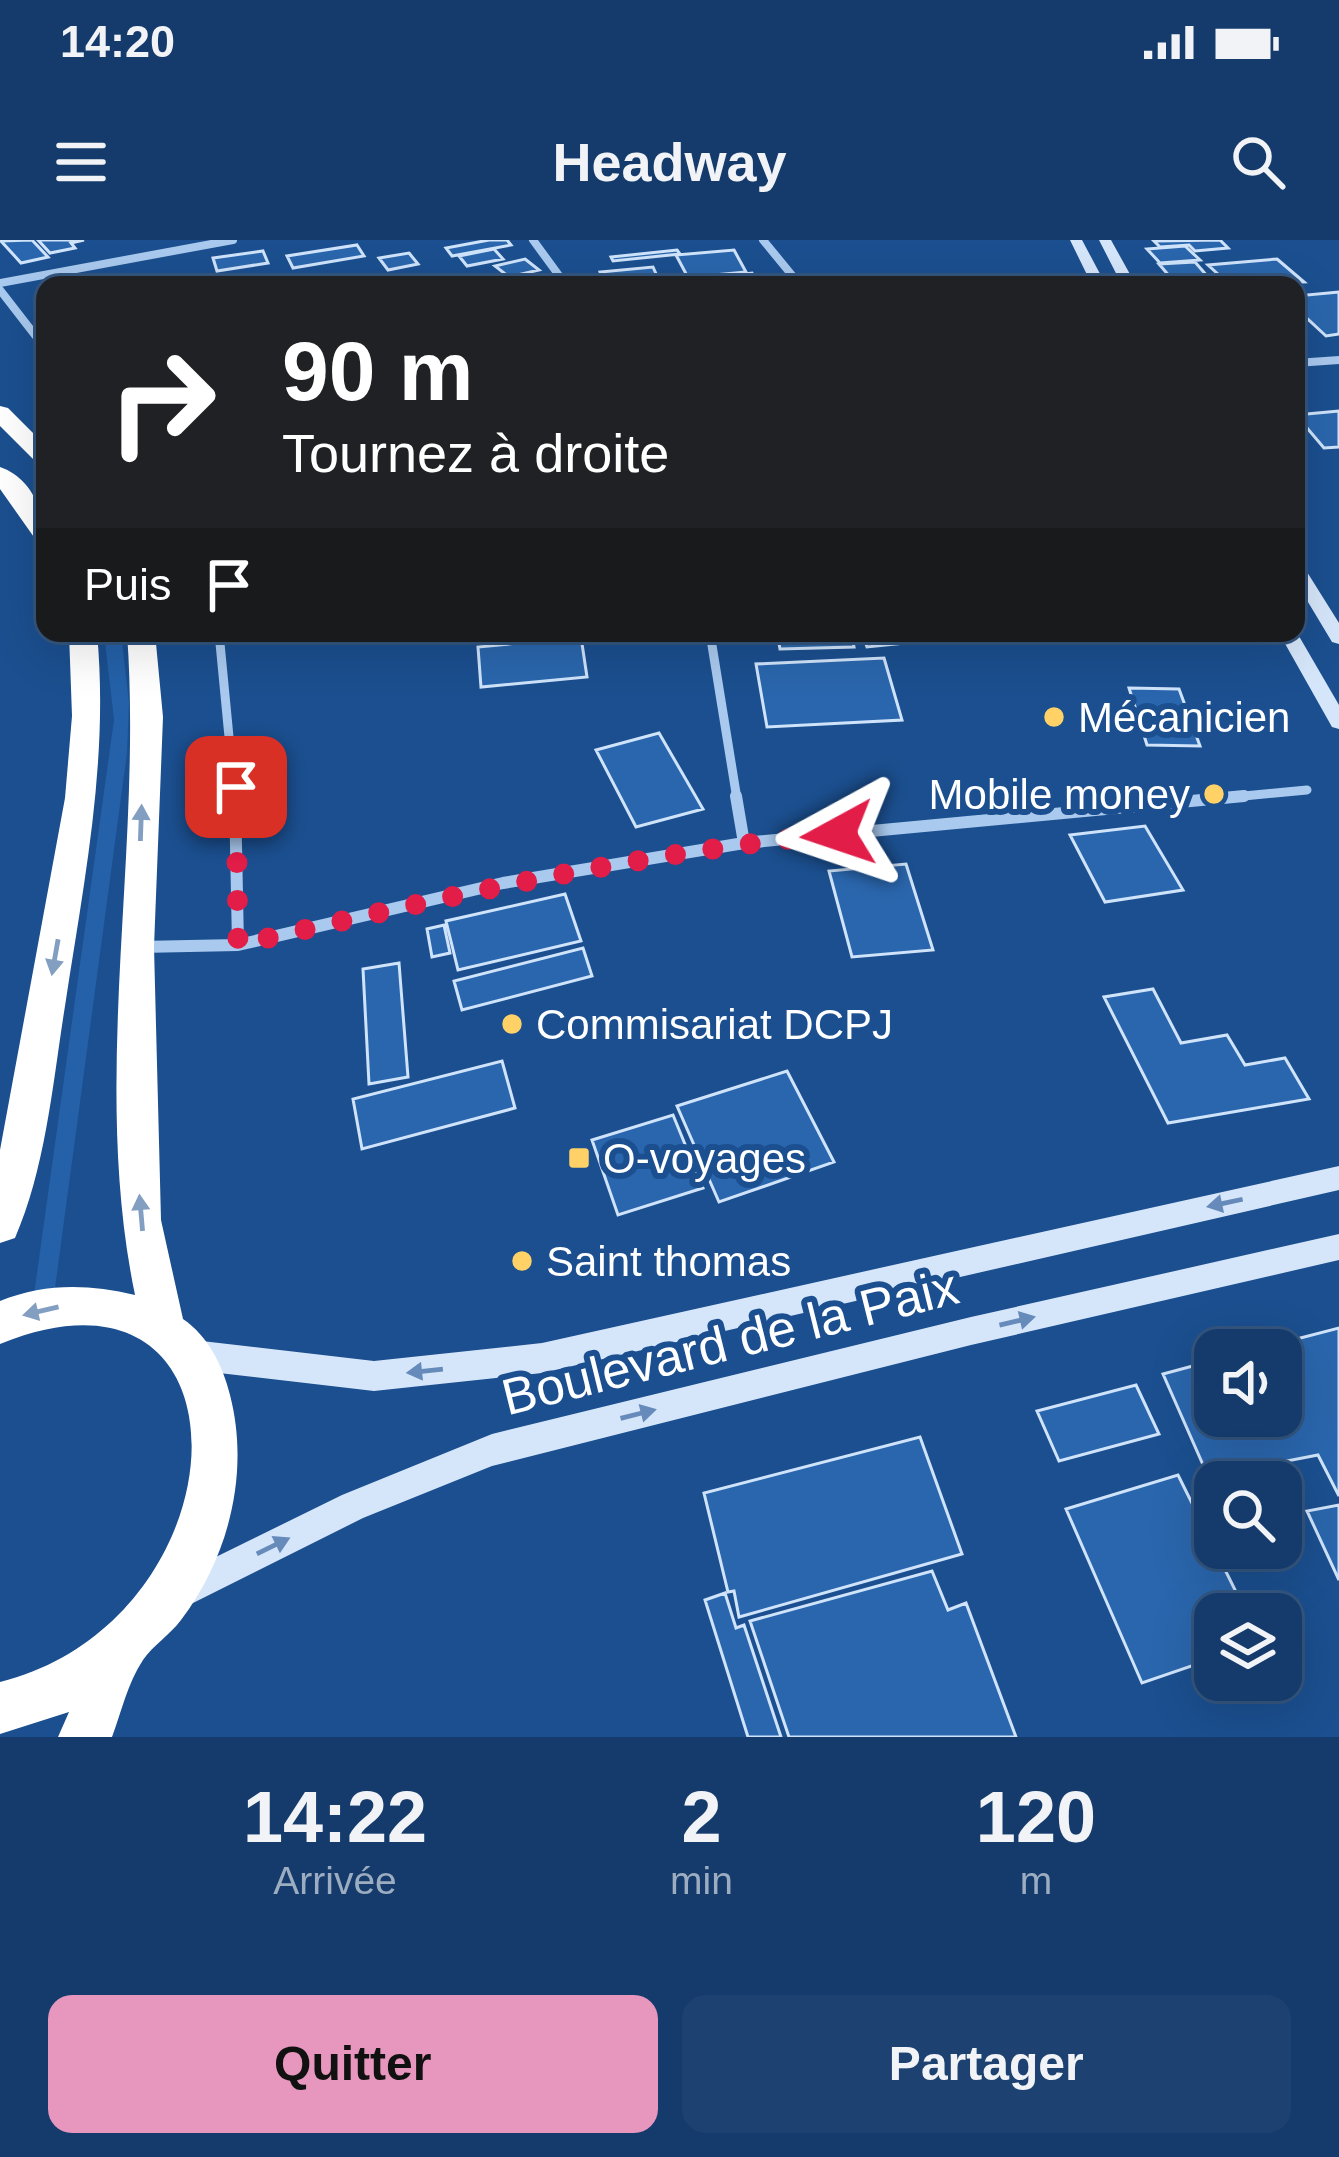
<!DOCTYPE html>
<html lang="fr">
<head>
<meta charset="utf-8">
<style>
  body { margin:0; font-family:Arial,sans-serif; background:#1d4271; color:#f1f3f6; height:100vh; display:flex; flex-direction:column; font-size:45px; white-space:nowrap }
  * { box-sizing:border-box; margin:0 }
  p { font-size:39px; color:#9dadc1 }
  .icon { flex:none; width:66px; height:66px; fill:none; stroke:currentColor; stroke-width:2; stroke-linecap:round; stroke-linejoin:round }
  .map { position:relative; height:1497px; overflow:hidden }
  .drawer { display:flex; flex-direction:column; background:#143b6b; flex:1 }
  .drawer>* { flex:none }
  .banner { position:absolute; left:36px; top:36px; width:1269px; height:366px; border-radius:24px; box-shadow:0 12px 48px #0002,0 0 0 3px #33557e; background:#202124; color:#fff; overflow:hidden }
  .fabs { position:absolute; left:1194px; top:1089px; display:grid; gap:24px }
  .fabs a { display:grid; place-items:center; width:108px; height:108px; border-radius:24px; background:#143b6b; box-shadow:0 12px 48px #0002,0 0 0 3px #33557e; font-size:60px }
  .pin { position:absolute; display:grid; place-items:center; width:102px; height:102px; color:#fff; margin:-51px; border-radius:24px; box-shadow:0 6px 18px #0006 }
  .me { position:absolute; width:132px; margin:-66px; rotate:265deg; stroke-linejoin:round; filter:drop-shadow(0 0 9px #0008) }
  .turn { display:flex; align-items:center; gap:42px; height:252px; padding:0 48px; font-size:54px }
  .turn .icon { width:156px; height:156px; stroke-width:2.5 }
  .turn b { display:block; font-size:84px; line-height:102px }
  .then { display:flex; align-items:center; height:114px; padding:0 48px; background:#0003; gap:24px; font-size:45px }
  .eta { display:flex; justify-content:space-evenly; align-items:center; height:204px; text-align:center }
  .eta b { font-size:72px; font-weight:800; line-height:84px }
  .cta { display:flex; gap:24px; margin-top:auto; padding:24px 48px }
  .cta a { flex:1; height:138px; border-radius:24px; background:#e797bd; color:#111; font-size:48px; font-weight:800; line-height:138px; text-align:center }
  .cta a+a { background:#1d4271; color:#f1f3f6 }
  .status { display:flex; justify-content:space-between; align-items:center; height:84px; padding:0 60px; background:#143b6b; direction:ltr }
  .status svg { height:33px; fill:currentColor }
  header { display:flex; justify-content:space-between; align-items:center; height:156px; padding:0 48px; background:#143b6b; font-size:54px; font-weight:800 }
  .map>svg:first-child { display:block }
  .green { fill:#2461a8 }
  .building { fill:#2a66ad; stroke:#cfe3fa; stroke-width:3 }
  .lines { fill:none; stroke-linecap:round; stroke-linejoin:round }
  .street-far2 { stroke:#a9c9ee; stroke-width:8 }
  .street-far1 { stroke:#a9c9ee; stroke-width:9 }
  .street { stroke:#a9c9ee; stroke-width:12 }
  .secondary { fill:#d6e6fa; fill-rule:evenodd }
  .highway { fill:#fff; fill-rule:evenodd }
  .oneway { fill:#829ec1 }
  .oneway2 { fill:#668bba }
  .route { stroke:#e11d48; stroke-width:21; stroke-dasharray:0 37.8 }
  .poi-dot { fill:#ffd166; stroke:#1b4f8f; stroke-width:4.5 }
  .labels { text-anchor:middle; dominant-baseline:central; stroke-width:12; stroke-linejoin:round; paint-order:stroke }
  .poi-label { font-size:42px; fill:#fff; stroke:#1b4f8f; text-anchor:start }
  .near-street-label { font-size:51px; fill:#fff; stroke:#1b4f8f }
</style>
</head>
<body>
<div class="status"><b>14:20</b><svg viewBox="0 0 49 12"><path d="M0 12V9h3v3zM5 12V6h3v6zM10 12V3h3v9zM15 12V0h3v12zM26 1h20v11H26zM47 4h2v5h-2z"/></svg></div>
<header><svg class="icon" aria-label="menu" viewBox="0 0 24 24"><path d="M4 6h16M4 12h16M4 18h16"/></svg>Headway<svg class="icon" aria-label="search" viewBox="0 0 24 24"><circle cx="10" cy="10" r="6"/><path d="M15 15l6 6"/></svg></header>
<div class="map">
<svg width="1339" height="1497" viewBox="0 0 1339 1497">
  <rect width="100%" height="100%" fill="#1b4f8f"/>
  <path class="green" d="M104 393H121L129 463 127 513 53 1063 32 1069 114 480Z"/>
  <path class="building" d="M32 0 48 17 21 23 1 1Z
    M38 0H84L71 3 75 8 50 13Z
    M489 0H507L511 5 452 16 446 8Z
    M1220 0 1228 8 1195 11 1189 5 1160 7 1154 1Z
    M357 5 364 16 293 28 287 16Z
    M1185 6 1200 20 1160 23 1147 9Z
    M494 9 503 19 467 26 459 16Z
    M677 10 680 14 613 21 611 17Z
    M734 10 746 32 713 35 717 45H692L676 15Z
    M263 11 268 23 217 31 213 18Z
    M409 13 418 24 388 30 379 18Z
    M525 19 539 30 509 37 495 26Z
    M1277 19 1304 42 1230 45 1208 25Z
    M1195 22 1215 45H1177L1159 24Z
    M653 27 657 36 603 41 600 32Z
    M752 33 760 45H725L720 37Z
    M1339 52V94L1326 96 1296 68V56Z
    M1339 171V207L1324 208 1296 175Z
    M777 393H851L854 407 780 409Z
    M862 393H912L916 402 867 407Z
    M581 397 587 437 481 447 478 407Z
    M884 418 902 480 767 487 756 424Z
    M1129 448 1179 449 1200 506 1147 505Z
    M659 493 703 569 636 587 596 510Z
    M1145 586 1183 650 1105 662 1070 595Z
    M906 624 933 710 852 717 829 631Z
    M565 654 581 701 458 730 446 681Z
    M444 685 450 713 432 717 427 689Z
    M583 708 592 736 462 770 454 741Z
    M399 723 408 837 369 844 363 729Z
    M1153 749 1181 803 1227 795 1245 825 1285 818 1309 859 1168 883 1104 757Z
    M502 821 515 868 362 909 353 859Z
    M787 831 834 922 719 962 677 866Z
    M673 875 703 948 618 975 592 900Z
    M1339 1088V1256L1318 1215 1208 1236 1163 1134 1215 1120V1176H1281V1110H1254Z
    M1136 1145 1159 1194 1059 1221 1037 1171Z
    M920 1197 962 1314 739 1377 734 1351 728 1352 704 1253Z
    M1178 1235 1247 1374H1215V1418L1142 1443 1066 1269Z
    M1339 1265V1340L1307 1271Z
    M932 1331 948 1370 966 1363 1016 1497H789L750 1381Z
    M725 1353 736 1388 744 1385 781 1497H748L705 1360Z"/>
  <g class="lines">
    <path class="street-far2" d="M533 0 566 45
      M763 0 800 45
      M0 43 233 0
      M0 50 45 108
      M1296 123 1339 120"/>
    <path class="street-far1" d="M219 393 235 559
      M710 393 737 559
      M1213 559 1307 550"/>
    <path class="street" d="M235 556 238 705
      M736 556 744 603
      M140 707 238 705 503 643 744 603 1244 556"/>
    <path class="secondary" d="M1070 0H1082L1106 45H1092Z
      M1099 0H1111L1136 45H1122Z
      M1296 323 1302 324 1339 383V404L1332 402 1296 342Z
      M1296 391 1339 465V489L1332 487 1279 393Z
      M1339 926V950L542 1133 374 1151 193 1130 183 1125 178 1115 183 1105 193 1100 374 1121 542 1103Z
      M1339 994V1020L971 1105 492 1226 363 1278 181 1369 169 1364 164 1352 169 1340 342 1255 492 1194 971 1077Z"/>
    <path class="highway" d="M0 166 8 168 45 205V225L37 223 0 186Z
      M0 227C32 238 45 272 45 303L36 300 0 249Z
      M69 393H97C109 520 84 641 65 766 53 841 46 927 15 998L0 1003V910L65 558 72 476Z
      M127 393H155L163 477 154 707 161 980 183 1079C208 1096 223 1126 230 1155 250 1232 229 1317 181 1380 170 1395 152 1406 143 1420 128 1442 121 1473 112 1497H58L69 1472 0 1494V1442C248 1380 263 997 0 1104V1061C45 1043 88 1044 135 1055 90 837 143 613 127 393Z"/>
  </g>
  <defs><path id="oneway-solid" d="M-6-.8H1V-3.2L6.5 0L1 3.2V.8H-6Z" transform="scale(3)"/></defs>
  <g class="oneway">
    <use href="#oneway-solid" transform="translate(141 583) rotate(-88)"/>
    <use href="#oneway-solid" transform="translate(55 717) rotate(100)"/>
    <use href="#oneway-solid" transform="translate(141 973) rotate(-95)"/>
    <use href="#oneway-solid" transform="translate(41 1071) rotate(167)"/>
  </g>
  <g class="oneway2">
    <use href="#oneway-solid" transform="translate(1225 963) rotate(168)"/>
    <use href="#oneway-solid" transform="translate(1017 1081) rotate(-13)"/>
    <use href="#oneway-solid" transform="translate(425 1131) rotate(174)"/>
    <use href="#oneway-solid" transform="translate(638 1174) rotate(-14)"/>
    <use href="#oneway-solid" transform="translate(273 1306) rotate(-26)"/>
  </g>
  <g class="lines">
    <path class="route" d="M236 547 238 705C437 659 635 613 838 594"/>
  </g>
  <g class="poi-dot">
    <circle cx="1054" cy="477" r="12"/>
    <circle cx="1214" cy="554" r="12"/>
    <circle cx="512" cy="784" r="12"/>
    <rect x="567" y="906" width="24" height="24" rx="6"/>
    <circle cx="522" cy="1021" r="12"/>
  </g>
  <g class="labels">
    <g class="poi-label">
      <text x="1078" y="477">Mécanicien</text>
      <text x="1190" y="554" text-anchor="end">Mobile money</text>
      <text x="536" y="784">Commisariat DCPJ</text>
      <text x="603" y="918">O-voyages</text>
      <text x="546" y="1021">Saint thomas</text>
    </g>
    <g class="near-street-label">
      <text transform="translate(730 1102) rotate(-14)">Boulevard de la Paix</text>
    </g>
  </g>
</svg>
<div class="fabs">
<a><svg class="icon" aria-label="sound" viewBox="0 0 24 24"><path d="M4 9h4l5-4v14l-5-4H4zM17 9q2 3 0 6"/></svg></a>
<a><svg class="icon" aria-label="search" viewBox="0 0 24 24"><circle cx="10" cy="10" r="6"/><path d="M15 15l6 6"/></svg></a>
<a><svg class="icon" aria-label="layers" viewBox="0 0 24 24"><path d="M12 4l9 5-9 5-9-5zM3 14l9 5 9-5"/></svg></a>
</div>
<div class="pin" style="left:236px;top:547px;background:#d93025"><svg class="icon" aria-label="arrive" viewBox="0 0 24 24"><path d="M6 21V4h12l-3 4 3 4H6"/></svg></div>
<svg class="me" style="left:838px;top:594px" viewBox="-20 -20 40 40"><path d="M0-17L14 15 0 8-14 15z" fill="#e11d48" stroke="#fff" stroke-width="4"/></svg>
<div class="banner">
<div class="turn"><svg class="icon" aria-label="right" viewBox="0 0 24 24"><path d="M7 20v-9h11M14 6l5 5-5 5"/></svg><div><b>90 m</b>Tournez à droite</div></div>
<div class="then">Puis<svg class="icon" aria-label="arrive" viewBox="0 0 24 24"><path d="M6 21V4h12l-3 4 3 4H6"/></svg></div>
</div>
</div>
<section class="drawer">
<div class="eta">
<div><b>14:22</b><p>Arrivée</p></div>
<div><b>2</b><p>min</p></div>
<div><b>120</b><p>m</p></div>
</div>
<div class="cta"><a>Quitter</a><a>Partager</a></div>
</section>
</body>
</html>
